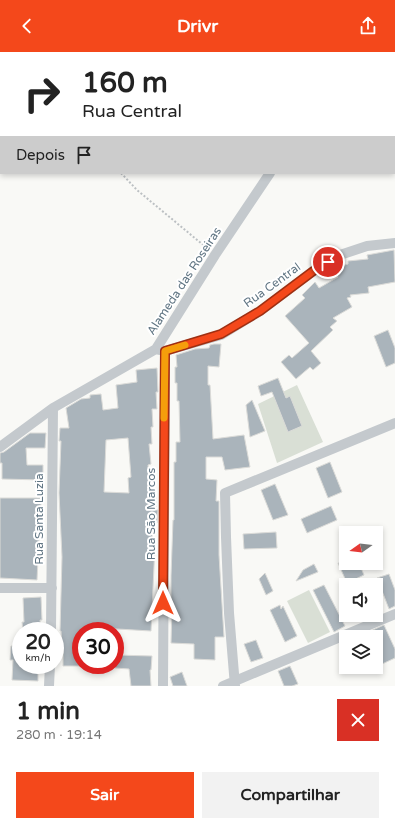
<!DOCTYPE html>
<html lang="pt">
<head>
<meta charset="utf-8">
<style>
  body { margin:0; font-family:"Varela Round",sans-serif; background:#f2f2f2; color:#222; height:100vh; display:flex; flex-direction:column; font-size:15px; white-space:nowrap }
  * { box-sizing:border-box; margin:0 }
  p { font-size:13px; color:#767676 }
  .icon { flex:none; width:22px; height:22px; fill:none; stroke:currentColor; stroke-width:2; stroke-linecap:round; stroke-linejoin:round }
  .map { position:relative; height:634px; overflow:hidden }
  .side { display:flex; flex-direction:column; background:#fff; flex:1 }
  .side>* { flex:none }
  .hud { position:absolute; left:0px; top:0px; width:395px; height:122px; box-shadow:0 2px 6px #0003; background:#fff; color:#222; overflow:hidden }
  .needle { width:26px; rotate:256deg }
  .tools { position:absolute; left:339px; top:474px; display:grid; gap:8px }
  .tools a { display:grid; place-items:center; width:44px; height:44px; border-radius:0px; background:#fff; box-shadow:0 2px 6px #0003; font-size:20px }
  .speed { position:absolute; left:12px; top:570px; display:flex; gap:8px; font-size:20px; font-weight:700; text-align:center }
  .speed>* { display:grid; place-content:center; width:52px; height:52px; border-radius:50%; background:#fff; box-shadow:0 2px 6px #0003; line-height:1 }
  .speed small { font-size:10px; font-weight:400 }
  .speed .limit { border:6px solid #d22; background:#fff; color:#111 }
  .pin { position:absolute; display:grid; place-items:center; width:34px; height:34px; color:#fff; margin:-17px; border:2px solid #fff; border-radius:50%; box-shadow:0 1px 4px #0007 }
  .me { position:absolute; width:44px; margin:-22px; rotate:0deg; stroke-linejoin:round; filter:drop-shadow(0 0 3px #0008) }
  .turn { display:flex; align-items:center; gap:14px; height:84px; padding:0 16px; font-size:18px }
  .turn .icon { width:52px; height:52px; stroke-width:2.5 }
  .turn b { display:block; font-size:28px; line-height:34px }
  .then { display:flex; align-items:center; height:38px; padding:0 16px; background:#0003; gap:8px; font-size:15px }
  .round { display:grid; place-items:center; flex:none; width:42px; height:42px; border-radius:0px; background:#f2f2f2 }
  .overview { display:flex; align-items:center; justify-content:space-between; height:68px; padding:0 16px }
  h1 { font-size:24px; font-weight:700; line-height:30px }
  .cta { display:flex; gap:8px; margin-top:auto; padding:8px 16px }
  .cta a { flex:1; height:46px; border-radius:0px; background:#f4481b; color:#fff; font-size:16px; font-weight:700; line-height:46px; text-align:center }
  .cta a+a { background:#f2f2f2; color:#222 }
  header { display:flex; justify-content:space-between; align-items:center; height:52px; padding:0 16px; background:#f4481b; color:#fff; font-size:18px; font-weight:700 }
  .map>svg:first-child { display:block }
  .green { fill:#d9dfd5 }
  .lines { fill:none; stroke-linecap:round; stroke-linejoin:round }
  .stream { stroke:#bcc9cd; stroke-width:3 }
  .building { fill:#aab4bb; stroke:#dbdbd8; fill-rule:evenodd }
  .path { stroke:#bcc0c3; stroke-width:2; stroke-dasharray:2 2; stroke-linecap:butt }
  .street { stroke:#c4c9cd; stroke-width:10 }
  .route-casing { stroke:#9f2f12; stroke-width:10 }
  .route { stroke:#f4481b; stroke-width:7 }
  .slow { stroke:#f59e0b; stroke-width:7 }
  .labels { text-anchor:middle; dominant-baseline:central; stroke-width:4; stroke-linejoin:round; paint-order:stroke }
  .street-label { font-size:12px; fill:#617684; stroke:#fff }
</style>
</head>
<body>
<header><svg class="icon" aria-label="back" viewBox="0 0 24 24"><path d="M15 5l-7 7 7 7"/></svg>Drivr<svg class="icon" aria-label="share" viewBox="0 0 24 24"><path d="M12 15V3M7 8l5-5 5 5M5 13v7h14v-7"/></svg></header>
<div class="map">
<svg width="395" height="634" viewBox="0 0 395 634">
  <rect width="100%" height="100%" fill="#f9f9f6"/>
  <path class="green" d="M297 333 323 390 277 411 258 352Z
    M309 538 330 580 308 591 287 549Z"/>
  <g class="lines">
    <path class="stream" d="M9 1 11 0
      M0 4H1"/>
  </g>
  <path class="building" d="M394 198 395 230 368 235 369 241 350 243 351 245 347 246 352 255 333 266 337 269 330 275 333 278 311 299 321 311 313 318 310 315 296 327 281 310 289 303 292 306 309 291 285 264 305 246 302 243 315 230 319 236 338 225 334 216 348 212V209L368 207 367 203Z
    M388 278 395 296V311L386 315 374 284Z
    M214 292H221L219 315 208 314V333H210L213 387 244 383 250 415 225 418 222 405H206V427L217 428 216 449H219V503L224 585H215V608L194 607V592L171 591 172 555H171V524L173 468H174V410H176V390H180L179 349H177V331H175V315H177L176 303 195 297 209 296 210 293Z
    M157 316 158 340H156L157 357H152L153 375H151L152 392H149L151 412 148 413 150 442 156 443V458H158L157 471H153L152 493H155L151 579 101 576V579H81V614H63V595H62L61 579H60L62 505 59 441 61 389H59L60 376H69L66 356 81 347 90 346V343L101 342 103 358 118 356 116 333 137 330 136 318ZM128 386 131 425 128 426 129 441 104 440 106 388Z
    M278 326 286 346 290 344 302 374 288 380 272 340 261 344 258 334Z
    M252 348 265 379 250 385 246 353Z
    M30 381H46L45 396H26L27 413H43V428L2 427V411H0V401L4 400Z
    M330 410 342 440 328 446 316 416Z
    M275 432 288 463 273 468 261 438Z
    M0 446H41V461H38L39 487 37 528 0 526Z
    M331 454 337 468 307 481 301 467Z
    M276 480 277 496 244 497 243 482Z
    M338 511H359L364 523 347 531Z
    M314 512 318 520 296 529 303 518Z
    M265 521 273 539 266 543 259 527Z
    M389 522 395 538V554L389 557 377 526Z
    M324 533 345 574 334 580 313 538Z
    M41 545 42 568H40L41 579H23L22 570H24L23 546Z
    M280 553 281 557 283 554 297 584 285 590 270 558Z
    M384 573 395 597V606L380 613 376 603V585H357Z
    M256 588 263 606 251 610 244 592Z
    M11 594H21V614L38 615V629L12 628 13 608H10Z
    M115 603 152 604 151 618H150L151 634H131L129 617 115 616Z
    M290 614 298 632 292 634H284L278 619Z
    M182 620 187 634H173L170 625Z"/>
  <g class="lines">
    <path class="path" d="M0 116H1
      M121 121 137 138 208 197"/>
    <path class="street" d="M354 1 355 0
      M156 297 165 299 163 634
      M165 299 221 283 260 259 316 217 340 203 367 194 395 191
      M0 395 53 356 156 297 215 203 270 121
      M0 536H52
      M51 579 53 356
      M49 634 50 613
      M223 634 395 562
      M235 634 229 561 226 485 225 441 395 371"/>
  </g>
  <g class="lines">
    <g class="route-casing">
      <path id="route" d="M163 551 165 299 221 282 260 259 316 217 328 210"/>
    </g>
    <use href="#route" class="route"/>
    <path class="slow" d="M164 366 165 299 185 293"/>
  </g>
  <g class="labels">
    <g class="street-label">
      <text transform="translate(184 229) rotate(-57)">Alameda das Roseiras</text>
      <text transform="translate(272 233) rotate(-36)">Rua Central</text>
      <text transform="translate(151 462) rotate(-90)">Rua São Marcos</text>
      <text transform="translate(39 467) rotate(-90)">Rua Santa Luzia</text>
    </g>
  </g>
</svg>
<div class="tools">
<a><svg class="needle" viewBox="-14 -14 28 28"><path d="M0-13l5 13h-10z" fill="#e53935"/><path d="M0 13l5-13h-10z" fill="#767676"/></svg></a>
<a><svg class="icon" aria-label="sound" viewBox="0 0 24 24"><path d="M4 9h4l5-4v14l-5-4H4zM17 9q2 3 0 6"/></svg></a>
<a><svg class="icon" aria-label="layers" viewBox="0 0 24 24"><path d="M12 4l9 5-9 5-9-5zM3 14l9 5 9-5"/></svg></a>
</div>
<div class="speed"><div>20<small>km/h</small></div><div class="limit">30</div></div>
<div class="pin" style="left:328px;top:210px;background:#d93025"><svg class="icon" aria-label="arrive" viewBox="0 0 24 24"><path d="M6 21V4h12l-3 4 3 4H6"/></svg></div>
<svg class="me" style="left:163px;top:551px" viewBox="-20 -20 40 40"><path d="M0-17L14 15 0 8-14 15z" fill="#f4481b" stroke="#fff" stroke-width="4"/></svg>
<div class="hud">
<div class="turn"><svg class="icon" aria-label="right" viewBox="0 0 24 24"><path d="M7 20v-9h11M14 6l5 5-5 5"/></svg><div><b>160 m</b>Rua Central</div></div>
<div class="then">Depois<svg class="icon" aria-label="arrive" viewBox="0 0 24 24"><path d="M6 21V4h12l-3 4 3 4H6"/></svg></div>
</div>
</div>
<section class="side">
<div class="overview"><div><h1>1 min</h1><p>280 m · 19:14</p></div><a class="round" style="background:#d93025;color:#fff"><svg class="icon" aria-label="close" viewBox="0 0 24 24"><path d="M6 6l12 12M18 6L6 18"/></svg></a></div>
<div class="cta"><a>Sair</a><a>Compartilhar</a></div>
</section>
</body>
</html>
